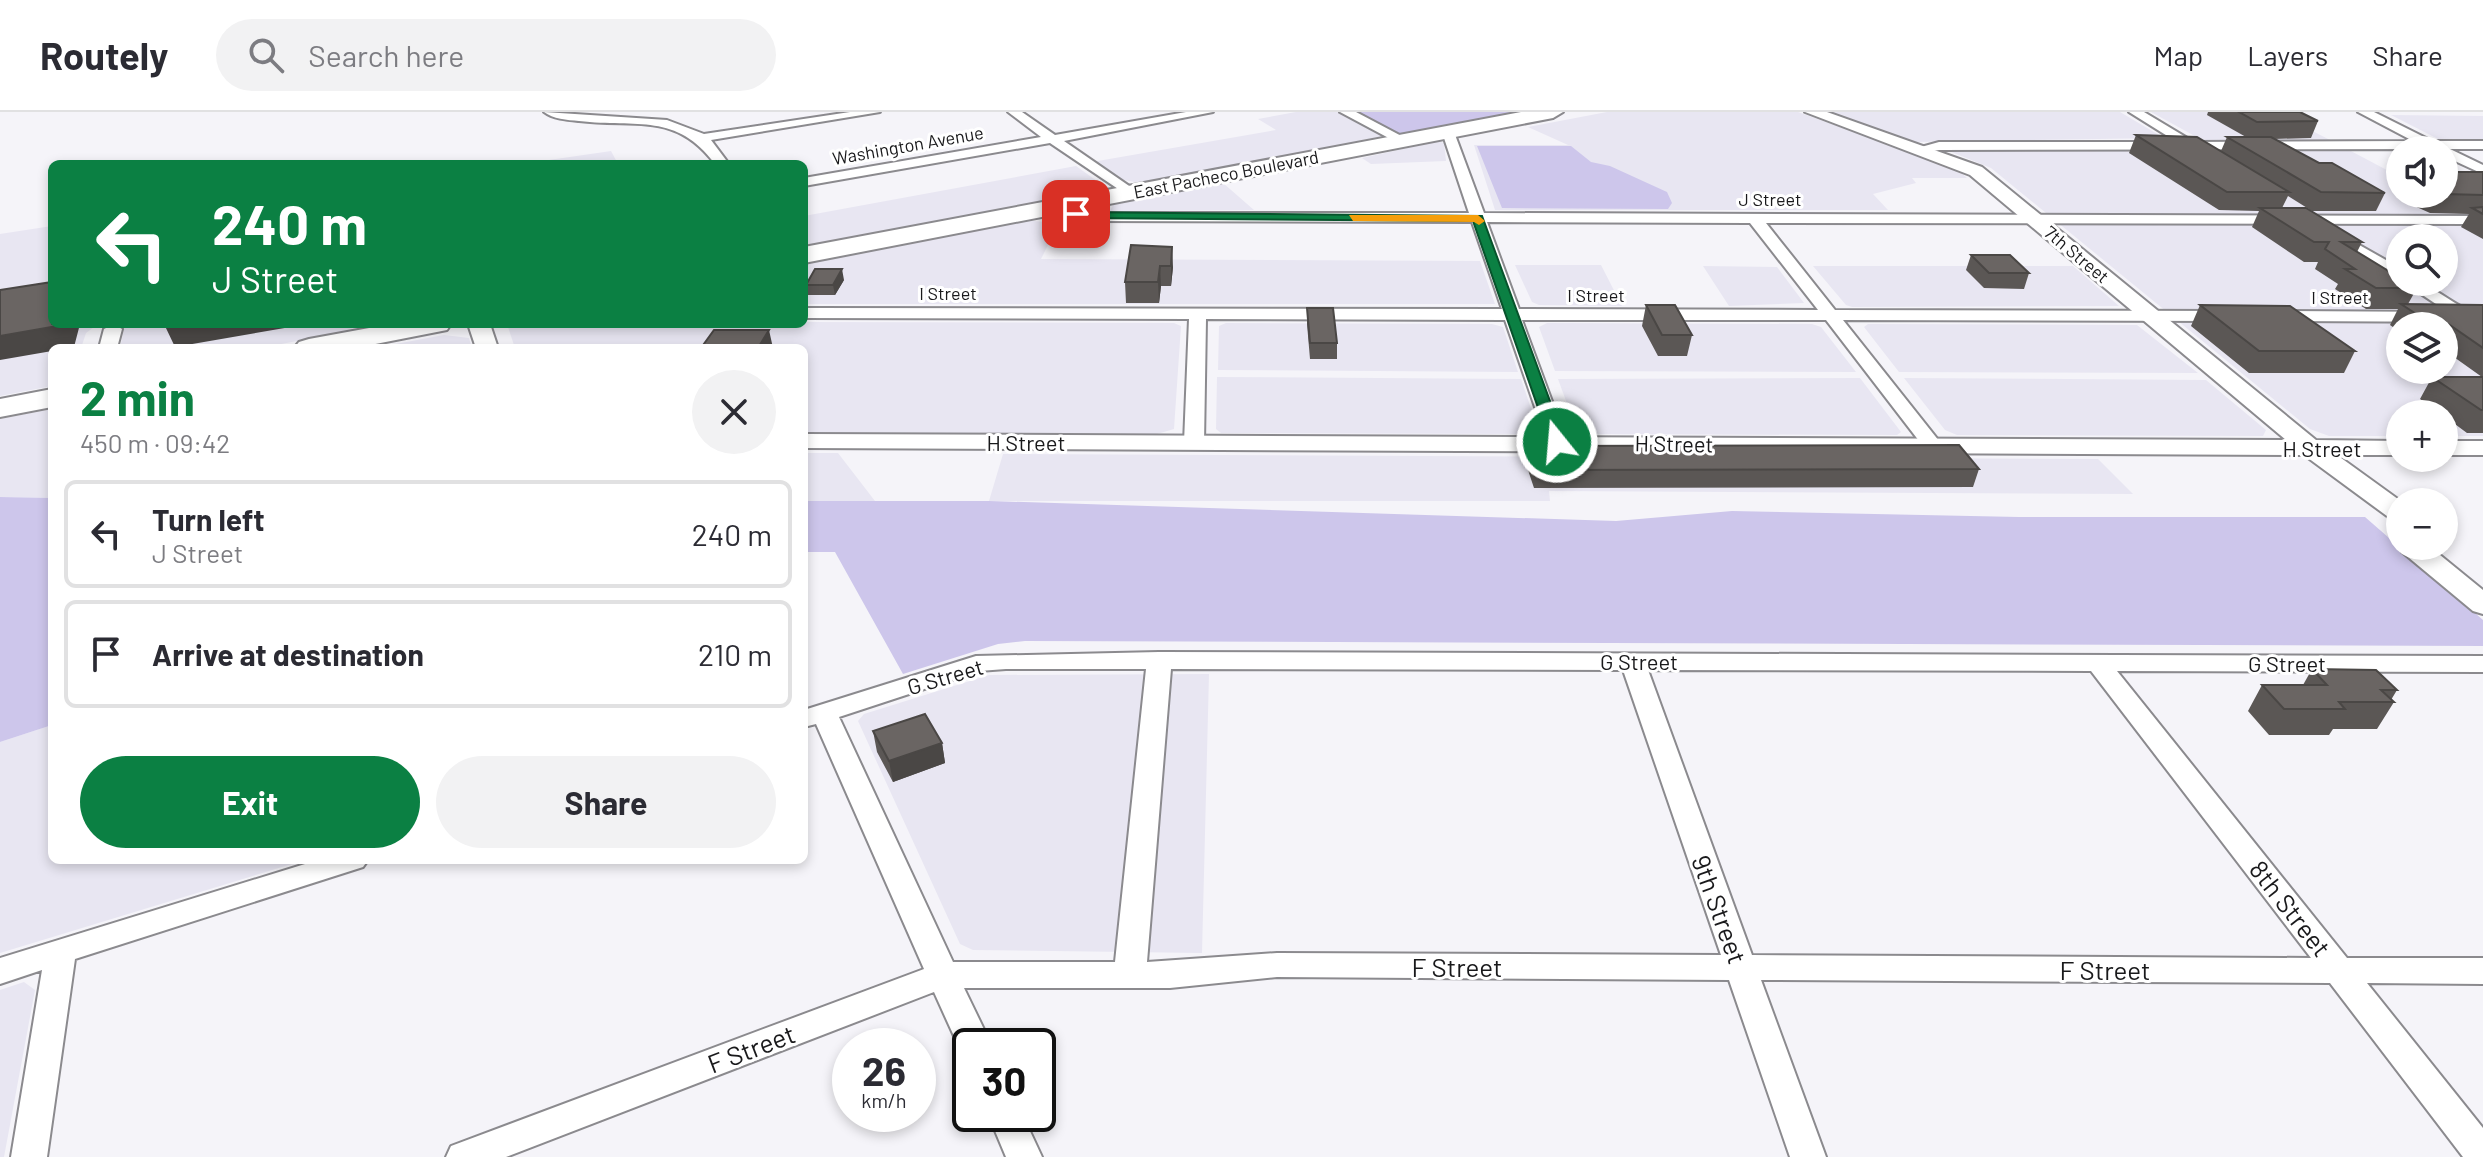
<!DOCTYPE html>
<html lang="en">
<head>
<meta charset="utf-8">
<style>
  body { margin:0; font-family:Barlow,sans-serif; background:#f2f2f3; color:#2b2b33; height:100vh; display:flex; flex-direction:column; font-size:30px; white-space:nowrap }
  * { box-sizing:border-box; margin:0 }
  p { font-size:26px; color:#7c7c81 }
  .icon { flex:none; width:44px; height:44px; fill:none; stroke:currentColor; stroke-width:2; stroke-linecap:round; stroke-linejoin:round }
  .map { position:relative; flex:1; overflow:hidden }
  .drawer { position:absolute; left:48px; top:232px; width:760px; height:520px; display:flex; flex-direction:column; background:#fff; border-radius:12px; box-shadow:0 4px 12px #0003 }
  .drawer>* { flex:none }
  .top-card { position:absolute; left:48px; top:48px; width:760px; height:168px; border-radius:12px; box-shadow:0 4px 12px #0003; background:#0b8043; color:#fff; overflow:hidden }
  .fabs { position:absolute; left:2386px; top:24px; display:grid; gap:16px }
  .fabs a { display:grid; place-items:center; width:72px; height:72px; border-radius:50%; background:#fff; box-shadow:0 4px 12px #0003; font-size:40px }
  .speed { position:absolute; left:832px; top:916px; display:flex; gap:16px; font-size:40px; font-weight:700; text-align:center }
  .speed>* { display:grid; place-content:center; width:104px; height:104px; border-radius:50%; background:#fff; box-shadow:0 4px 12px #0003; line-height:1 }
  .speed small { font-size:20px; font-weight:400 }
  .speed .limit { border:4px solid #111; border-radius:12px; background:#fff; color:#111 }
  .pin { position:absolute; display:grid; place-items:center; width:68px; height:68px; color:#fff; margin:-34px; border-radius:16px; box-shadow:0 4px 12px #0006 }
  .me { position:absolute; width:88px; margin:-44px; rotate:343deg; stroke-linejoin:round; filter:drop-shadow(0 0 6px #0008) }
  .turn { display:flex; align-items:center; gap:28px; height:168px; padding:0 32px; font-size:36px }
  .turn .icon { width:104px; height:104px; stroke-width:2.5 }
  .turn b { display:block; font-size:56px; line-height:68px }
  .round { display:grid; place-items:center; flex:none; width:84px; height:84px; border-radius:42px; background:#f2f2f3 }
  .summary { display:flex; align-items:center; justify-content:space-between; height:136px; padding:0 32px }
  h1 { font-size:48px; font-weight:700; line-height:60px; color:#0b8043 }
  .primary-button { display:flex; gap:16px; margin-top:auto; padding:16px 32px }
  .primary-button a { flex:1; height:92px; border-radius:48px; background:#0b8043; color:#fff; font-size:32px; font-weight:700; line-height:92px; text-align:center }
  .primary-button a+a { background:#f2f2f3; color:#2b2b33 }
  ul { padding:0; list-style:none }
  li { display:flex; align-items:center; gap:24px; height:108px; margin:0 16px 12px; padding:0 16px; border:4px solid #e1e1e2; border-radius:12px }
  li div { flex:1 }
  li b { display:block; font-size:30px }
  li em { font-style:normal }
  header { display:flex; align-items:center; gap:48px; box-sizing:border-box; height:112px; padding:0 40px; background:#fff; border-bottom:2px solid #e1e1e2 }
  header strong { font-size:38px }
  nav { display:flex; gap:44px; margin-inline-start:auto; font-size:28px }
  .search { width:560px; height:72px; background:#f2f2f3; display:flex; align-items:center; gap:20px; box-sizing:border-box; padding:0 28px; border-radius:44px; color:#7c7c81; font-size:30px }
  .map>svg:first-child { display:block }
  .built { fill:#e8e6f2; fill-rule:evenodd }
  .green { fill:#cdc6eb }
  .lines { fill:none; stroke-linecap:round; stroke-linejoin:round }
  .minor-casing { stroke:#8b8a8e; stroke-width:4 }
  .tertiary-casing { stroke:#8b8a8e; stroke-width:4 }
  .trunk-casing { stroke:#8b8a8e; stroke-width:4 }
  .minor { fill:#fff; fill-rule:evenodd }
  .tertiary { fill:#fff; fill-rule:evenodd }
  .trunk { fill:#fff; fill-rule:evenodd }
  .wall { fill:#5b5755 }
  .shaded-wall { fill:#4a4745 }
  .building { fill:#6a6563; stroke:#4a4745; stroke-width:2 }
  .route { fill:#0b8043; stroke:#07532c; stroke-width:2 }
  .slow { fill:#f59e0b }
  .labels { text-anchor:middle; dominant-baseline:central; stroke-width:6; stroke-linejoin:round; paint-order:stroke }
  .far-street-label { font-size:18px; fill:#19191b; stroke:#fff }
  .street-label { font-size:22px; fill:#19191b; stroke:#fff }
  .near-street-label { font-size:26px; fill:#19191b; stroke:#fff }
</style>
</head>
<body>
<header>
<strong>Routely</strong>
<div class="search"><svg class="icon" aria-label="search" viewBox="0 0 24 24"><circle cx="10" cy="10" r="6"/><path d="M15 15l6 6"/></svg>Search here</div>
<nav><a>Map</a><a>Layers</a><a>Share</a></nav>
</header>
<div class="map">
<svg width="2483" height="1045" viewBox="0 0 2483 1045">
  <rect width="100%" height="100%" fill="#f5f4f9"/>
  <path class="built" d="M1296 0H1337L1384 24 1140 71 1124 68 1092 50 1276 18 1258 7Z
    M1607 0H1798L1956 56 1967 66H1912L1916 71 1873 82 1888 98H1495L1474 33H1568L1528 15Z
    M1830 0H2120L2164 26 1915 30Z
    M2151 0H2275L2330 28H2202Z
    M2391 3 2483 4V29L2440 28Z
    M1439 29 1444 31 1446 49 1371 52 1362 46Z
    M1953 38H2349L2400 65V82H2444L2483 70V324H2444V302H2400V324H2329L2310 317 1991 56 1949 39ZM2400 126H2444V170H2400ZM2400 214H2444V258H2400Z
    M611 39 618 52H527L549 48Z
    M1076 54 1104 74 1100 79 813 134 804 131V104Z
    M1223 71 1254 98 1110 99 1113 93Z
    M1020 108 1059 111 1041 147 1480 149 1495 192H804V151Z
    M52 114V212H98L86 221 81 236H52V274L0 284V122Z
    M1515 153H1601L1622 194 1539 193 1532 190Z
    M1703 154 1777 155 1804 191 1729 194Z
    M1813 154H2073L2119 194 1852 195 1846 193Z
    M804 210 1174 211 1181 214 1174 317 1157 322 804 321V236H515L508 215Z
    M1226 211 1492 212 1503 215 1518 260 1218 258 1219 214Z
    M1547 211 1812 212 1821 215 1856 260 1555 259 1539 215Z
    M125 212H387L260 236H120Z
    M1868 212 2137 213 2198 261 1899 260 1864 215Z
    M444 223 469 226 472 236H374Z
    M1217 265 1521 267 1538 317 1533 322 1221 321 1216 317Z
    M1860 266 1901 320 1897 323 1582 322 1577 319 1558 267Z
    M1904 266 2206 268 2266 318 2263 324 1957 323 1945 318Z
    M52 297V386L0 385V307Z
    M804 341H838L875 389H804Z
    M1003 342 2098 347 2133 382 1549 379 1550 389H989Z
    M1209 562 1202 841 973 838 960 832 858 609 864 602 989 563Z
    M52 613V748H305L0 841V630Z
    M24 870 35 878 4 1045H0V878Z"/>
  <path class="green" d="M1352 0H1517L1398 23Z
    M1477 34H1571L1591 50 1610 54 1667 80 1672 91 1668 97 1502 96Z
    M0 385 52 386V613L0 630Z
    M804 389H989L1616 409 1732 399 2019 405H2365L2483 508V534L1025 529 998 532 903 562 835 440H804Z"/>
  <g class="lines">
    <g class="minor-casing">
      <path id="minor" d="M544 0 667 8 704 22 850 0H880L711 28 729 52H715C676 0 638 16 579 9 567 8 553 7 544 0Z
        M1008 0H1022L1055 23 1186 0H1213L1064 29 1135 78 1137 81 1130 85 1050 31 804 74V66L1041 25Z
        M1340 0H1356L1409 28 1398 31Z
        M2129 0H2144L2194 30 2413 29 2358 0H2374L2432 29H2483V37H2450L2483 53V62L2444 44V38L2439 37 1939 38 1921 41 1914 37 1939 30H2177Z
        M1448 16 1454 20 1484 101 2483 104V112L1766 111 1835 198 2226 199 2234 204 2226 209 1843 208 1943 334 1933 340 1926 338 1826 208H1522L1567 330 1557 336 1547 330 1505 208 1206 207 1204 331 1194 337 1184 331 1189 207 804 206V196L1502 197 1472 110 1091 109 1051 95 1058 91 1092 101H1469L1442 20ZM1487 110 1750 111 1818 198 1519 197Z
        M2331 117 2400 156V168L2326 124 2324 121Z
        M2403 170C2440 170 2453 200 2483 200V210L2274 209 2266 204 2274 199 2448 200Z
        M114 212 122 217 117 236H99L104 217Z
        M1159 540 2483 544V560L2117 559 2347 846H2483V872L2367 871 2483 1016V1045H2463L2330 871 1761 868 1826 1045H1790L1729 868 1277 865 1170 876H964L992 934H970V946L963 944 934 880 506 1045H446L451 1034 924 857 816 612 804 615V598L976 544ZM1006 557H1146L1115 850H953L839 605 979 559ZM1171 557 1623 558 1721 843 1277 841 1147 850ZM1648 558 2091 559 2311 846 1752 843Z
        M318 748H368L363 755 75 847 47 1045H11L42 858 0 872V846Z
        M988 1002H1022L1042 1045H1006Z"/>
    </g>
    <g class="tertiary-casing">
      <path id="tertiary" d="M1805 0H1827L1982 55 2316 328 2400 329V343H2337L2402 390 2400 409 2391 407 2304 343 804 336V322L2286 328 1970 63Z
        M468 212H490L498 236H476Z
        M2444 329H2483V343H2444Z
        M2400 431 2429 434 2483 478V502L2473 499 2402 440Z"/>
    </g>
    <g class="trunk-casing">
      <path id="trunk" d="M1521 0H1563L1553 6 804 151V135Z
        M391 212H451L447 218 355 236H294L299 230 309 227Z
        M52 277V295L0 305V287Z"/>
    </g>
    <use href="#minor" class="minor"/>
    <use href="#tertiary" class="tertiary"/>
    <use href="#trunk" class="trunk"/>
  </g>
  <path class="wall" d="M2208 0H2300L2318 9 2311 26 2274 27 2319 51 2385 81 2376 99H2312L2288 84 2282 96 2362 130 2357 140 2417 176 2408 192 2483 193V321H2467L2444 304V302H2441L2420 287 2432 265H2482L2444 238V214H2400V220L2390 213 2398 197H2366L2335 177 2338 172 2315 157 2318 150H2304L2252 115 2259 99 2219 98 2129 41 2136 23 2221 39 2227 25H2246L2207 3Z
    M2444 60H2483V127L2461 115 2469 102 2430 101 2401 88 2404 82H2444Z
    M1131 133 1173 155 1171 174H1161L1159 191H1126L1125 170Z
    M1971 143 2029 161 2024 177 1984 176 1966 158Z
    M844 168 835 183H808L806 173Z
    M1646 193 1692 223 1687 244H1658L1642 214Z
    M2200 193 2355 239 2344 261H2249L2191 214Z
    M1307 196 1337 231V247H1310L1307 212Z
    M1528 334 1979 357 1973 375 1534 376 1526 352Z
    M2312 557 2397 578 2391 588 2394 590 2377 617H2333L2329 623H2269L2248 599 2262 573H2303Z
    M873 619 942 631 945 651 893 670 877 640Z"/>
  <path class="shaded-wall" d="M1172 135 1173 155 1171 174V154Z
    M1160 154 1161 174 1159 191 1158 170Z
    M842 157 844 168 835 183 833 173Z
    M63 212H80L74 235 52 236V239L0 248V224Z
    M177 212H308L175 235 165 214Z
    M769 218 773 236H758Z
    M942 631 945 651 893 670 889 649Z"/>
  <path class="building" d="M2239 0H2300L2318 9 2257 10Z
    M2136 23 2197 25 2289 80H2227Z
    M2227 25H2271L2319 51H2332L2385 81 2321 80Z
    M2444 60H2483V83L2444 82V70H2448L2444 67Z
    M2483 95V102L2472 96Z
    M2260 96H2306L2362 130H2341L2400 166V170H2406L2417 176H2376L2345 157H2355L2325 137 2329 130H2314Z
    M1131 133 1172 135 1171 154H1160L1158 170H1125Z
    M1971 143H2010L2029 161H1989Z
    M815 157H842L833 173H806Z
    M52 170V212H63V213L0 224V178Z
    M2401 192 2483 193V236L2444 209H2427Z
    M1646 193H1675L1692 223H1662Z
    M2200 193 2290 194 2355 239H2259Z
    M1307 196H1333L1337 231H1310Z
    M714 218H769L758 236H701Z
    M2432 265H2483V298H2481Z
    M1959 333 1979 357 1536 358 1528 334Z
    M2312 557 2376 558 2397 578H2381L2394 590H2339L2345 597H2284L2262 573H2327Z
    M925 602 942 631 889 649 873 619Z"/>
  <path class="route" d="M1072 100 1482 104 1565 330 1557 334 1550 330 1473 109 1076 106Z"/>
  <path class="slow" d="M1349 103H1478L1485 109 1479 113 1474 110 1353 109Z"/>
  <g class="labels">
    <g class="far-street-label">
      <text transform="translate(908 33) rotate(-10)">Washington Avenue</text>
      <text transform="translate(1226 62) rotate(-11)">East Pacheco Boulevard</text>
      <text x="1770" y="87">J Street</text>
      <text transform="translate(2077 142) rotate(40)">7th Street</text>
      <text x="948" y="181">I Street</text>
      <text x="1596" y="183">I Street</text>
      <text x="2340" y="185">I Street</text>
    </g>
    <g class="street-label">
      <text x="1026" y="330">H Street</text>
      <text transform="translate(1674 331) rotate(1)">H Street</text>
      <text x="2322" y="336">H Street</text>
      <text x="1639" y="549">G Street</text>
      <text x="2287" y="551">G Street</text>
      <text transform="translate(945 564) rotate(-16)">G Street</text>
    </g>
    <g class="near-street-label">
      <text transform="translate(2291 796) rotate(52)">8th Street</text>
      <text transform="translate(1720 797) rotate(70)">9th Street</text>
      <text x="1457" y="854">F Street</text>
      <text x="2105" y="857">F Street</text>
      <text transform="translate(751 936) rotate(-21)">F Street</text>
    </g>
  </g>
</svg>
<div class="fabs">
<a><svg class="icon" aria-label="sound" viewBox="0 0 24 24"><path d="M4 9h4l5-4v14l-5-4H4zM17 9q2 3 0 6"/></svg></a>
<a><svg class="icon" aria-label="search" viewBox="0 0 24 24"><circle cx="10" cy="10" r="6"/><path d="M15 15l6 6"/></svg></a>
<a><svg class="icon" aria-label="layers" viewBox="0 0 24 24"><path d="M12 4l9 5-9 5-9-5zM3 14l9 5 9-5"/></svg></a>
<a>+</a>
<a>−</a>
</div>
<div class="speed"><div>26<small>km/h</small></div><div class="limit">30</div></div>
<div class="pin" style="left:1076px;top:102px;background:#d93025"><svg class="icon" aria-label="arrive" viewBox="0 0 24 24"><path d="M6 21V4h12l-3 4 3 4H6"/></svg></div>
<svg class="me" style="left:1557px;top:330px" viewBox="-20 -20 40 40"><circle r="17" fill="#0b8043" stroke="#fff" stroke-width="3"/><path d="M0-11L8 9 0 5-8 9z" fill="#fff"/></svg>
<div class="top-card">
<div class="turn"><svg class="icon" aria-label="left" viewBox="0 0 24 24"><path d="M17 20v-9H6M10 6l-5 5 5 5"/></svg><div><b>240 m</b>J Street</div></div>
</div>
<section class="drawer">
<div class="summary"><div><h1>2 min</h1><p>450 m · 09:42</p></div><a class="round"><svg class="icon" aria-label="close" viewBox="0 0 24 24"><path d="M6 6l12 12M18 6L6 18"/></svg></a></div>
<ul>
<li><svg class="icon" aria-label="left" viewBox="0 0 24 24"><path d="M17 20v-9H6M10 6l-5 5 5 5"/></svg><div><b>Turn left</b><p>J Street</p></div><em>240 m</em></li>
<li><svg class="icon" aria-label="arrive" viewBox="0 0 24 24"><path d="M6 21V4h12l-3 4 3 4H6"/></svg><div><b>Arrive at destination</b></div><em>210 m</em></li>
</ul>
<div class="primary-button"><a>Exit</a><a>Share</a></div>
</section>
</div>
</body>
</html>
